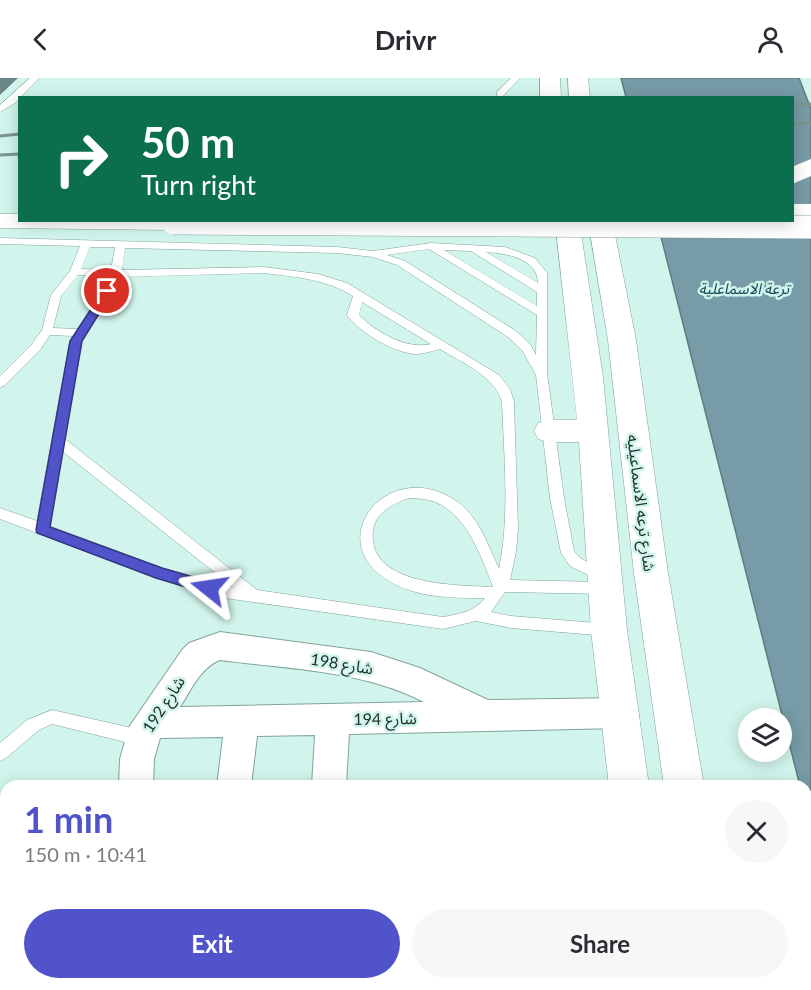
<!DOCTYPE html>
<html lang="en">
<head>
<meta charset="utf-8">
<style>
  body { margin:0; font-family:Lato,"Noto Sans Arabic",sans-serif; background:#f7f7f7; color:#2b2b33; height:100vh; display:flex; flex-direction:column; font-size:22px; white-space:nowrap }
  * { box-sizing:border-box; margin:0 }
  p { font-size:20px; color:#7c7c81 }
  .icon { flex:none; width:33px; height:33px; fill:none; stroke:currentColor; stroke-width:2; stroke-linecap:round; stroke-linejoin:round }
  .map { position:relative; flex:1; overflow:hidden }
  .side { position:absolute; left:0px; top:702px; width:812px; height:210px; display:flex; flex-direction:column; background:#fff; border-radius:18px 18px 0 0; box-shadow:0 3px 15px #0003 }
  .side>* { flex:none }
  .top-card { position:absolute; left:18px; top:18px; width:776px; height:126px; border-radius:0px; box-shadow:0 3px 15px #0003; background:#0b6e4f; color:#fff; overflow:hidden }
  .buttons { position:absolute; left:738px; top:630px; display:grid; gap:12px }
  .buttons a { display:grid; place-items:center; width:54px; height:54px; border-radius:50%; background:#fff; box-shadow:0 3px 15px #0003; font-size:30px }
  .pin { position:absolute; display:grid; place-items:center; width:51px; height:51px; color:#fff; margin:-26px; border:3px solid #fff; border-radius:50%; box-shadow:0 2px 6px #0007 }
  .me { position:absolute; width:66px; margin:-33px; rotate:285deg; stroke-linejoin:round; filter:drop-shadow(0 0 4px #0008) }
  .turn { display:flex; align-items:center; gap:21px; height:126px; padding:0 24px; font-size:27px }
  .turn .icon { width:78px; height:78px; stroke-width:2.5 }
  .turn b { display:block; font-size:42px; line-height:51px }
  .round { display:grid; place-items:center; flex:none; width:63px; height:63px; border-radius:32px; background:#f7f7f7 }
  .head { display:flex; align-items:center; justify-content:space-between; height:102px; padding:0 24px }
  h1 { font-size:36px; font-weight:700; line-height:45px; color:#5053ca }
  .button { display:flex; gap:12px; margin-top:auto; padding:12px 24px }
  .button a { flex:1; height:69px; border-radius:36px; background:#5053ca; color:#fff; font-size:24px; font-weight:700; line-height:69px; text-align:center }
  .button a+a { background:#f7f7f7; color:#2b2b33 }
  header { display:flex; justify-content:space-between; align-items:center; height:78px; padding:0 24px; background:#fff; font-size:27px; font-weight:700 }
  .map>svg:first-child { display:block }
  .water { fill:#779ca7; stroke:#5e7c82; stroke-width:1.5 }
  .lines { fill:none; stroke-linecap:round; stroke-linejoin:round }
  .service-casing { stroke:#80a39b; stroke-width:1 }
  .minor-casing { stroke:#80a39b; stroke-width:2 }
  .primary-casing { stroke:#80a39b; stroke-width:1 }
  .motorway-casing { stroke:#80a39b; stroke-width:1 }
  .service { fill:#fff; fill-rule:evenodd }
  .minor { fill:#fff; fill-rule:evenodd }
  .primary { fill:#fff; fill-rule:evenodd }
  .motorway { fill:#fff; fill-rule:evenodd }
  .rail { stroke:#7c958f; stroke-width:3 }
  .primary-bridge-casing { stroke:#80a39b; stroke-width:24; stroke-linecap:butt }
  .primary-bridge { stroke:#fff; stroke-width:23 }
  .shaded-wall { fill:#6c8687 }
  .route { fill:#5053ca; stroke:#343683; stroke-width:1.5 }
  .labels { text-anchor:middle; dominant-baseline:central; stroke-width:5; stroke-linejoin:round; paint-order:stroke }
  .far-water-label { font-size:15px; font-style:italic; fill:#134957; stroke:#d1f5ec }
  .street-label { font-size:16px; fill:#22302c; stroke:#d1f5ec }
</style>
</head>
<body>
<header><svg class="icon" aria-label="back" viewBox="0 0 24 24"><path d="M15 5l-7 7 7 7"/></svg>Drivr<svg class="icon" aria-label="person" viewBox="0 0 24 24"><circle cx="12" cy="8" r="4"/><path d="M4 21q1-7 8-7t8 7"/></svg></header>
<div class="map">
<svg width="811" height="912" viewBox="0 0 811 912">
  <rect width="100%" height="100%" fill="#d1f5ec"/>
  <path class="water" d="M621 0H799L811 31V751L806 730V708H800L657 143 792 142V20L626 19Z"/>
  <g class="lines">
    <g class="service-casing">
      <path id="service" d="M30 0H39L15 25 0 34V27Z
        M511 0H520L503 18H497V14Z
        M0 160 337 169 373 173 431 165 505 169 535 180 547 195V295L564 420 574 473 580 480 607 494 609 498 607 502 602 504 611 506 613 510 611 514 606 516 505 514 491 534 511 538 609 546 614 547 616 552 614 557 609 558 511 550 476 543 443 551 225 520 156 500 0 441V430L37 443 70 263 73 258 50 257 40 272 4 308 0 309V298L32 266 42 252 51 217 70 193 80 168 0 166ZM90 169H115L111 192 81 191ZM125 170 337 175 373 179 397 187 508 259 522 272 536 297 550 420 561 475 570 488 602 504 510 502 516 474 518 451 514 324 510 311 499 297 347 205 318 196 264 189 122 192ZM429 171 537 237 536 277 530 266 516 253 405 183 387 177ZM444 172 471 173 537 214V228ZM486 174C505 175 538 180 538 205ZM264 195C296 199 326 201 353 218L347 237C360 255 394 275 416 276 424 276 432 273 440 271 462 285 494 297 502 324 504 379 510 437 499 491 489 469 479 440 459 425 384 370 306 479 412 513 435 520 460 520 485 520 474 534 459 536 443 539L257 512 65 361 82 263 119 204 120 199ZM78 197 110 198 109 204 78 251 53 250 61 218ZM362 224 431 266C406 272 376 254 359 237ZM62 373 233 509 162 490 49 448ZM409 420C415 421 422 420 428 422 465 430 481 478 493 509 458 507 366 509 373 452 375 435 394 425 409 420Z
        M52 632 141 652 147 655 149 660 147 665 141 668 52 646 39 652 6 680 0 683V665L27 642Z"/>
    </g>
    <g class="minor-casing">
      <path id="minor" d="M220 554 371 574 420 590 488 622 620 620 632 624 636 635 632 646 620 650 349 656 346 708H312L315 657 257 658 251 708H217L223 659 160 660 154 681 153 708H119L120 681 129 649 182 572 189 565ZM220 582C288 591 362 592 424 624L180 629C191 612 201 589 220 582Z
        M110 906H150V912H110Z
        M191 906H231L230 912H190Z
        M297 906H337V912H297Z
        M404 906H444V912H404Z
        M501 906H541L542 912H502Z"/>
    </g>
    <g class="primary-casing">
      <path id="primary" d="M540 0H560L561 20H540Z
        M568 0H588L590 20H569Z
        M792 126H811V140H792Z
        M0 136H20V142H184L185 145 182 150 173 152 0 150Z
        M555 142H579L603 299 627 552 649 708H609L591 552 579 364H549L538 361 534 353 538 345 549 342H577Z
        M588 142H612L636 262 668 495 704 708H664L634 495 608 262Z
        M641 906H687L688 912H642Z
        M694 906H740L741 912H695Z"/>
    </g>
    <g class="motorway-casing">
      <path id="motorway" d="M811 81V98L792 106V89Z"/>
    </g>
    <use href="#service" class="service"/>
    <use href="#minor" class="minor"/>
    <use href="#primary" class="primary"/>
    <use href="#motorway" class="motorway"/>
    <path class="rail" d="M792 26H811
      M792 45H811
      M0 58 20 56
      M0 77 20 76"/>
    <g class="primary-bridge-casing">
      <path id="primary-bridge" d="M173 145 811 149"/>
    </g>
    <use href="#primary-bridge" class="primary-bridge"/>
  </g>
  <path class="shaded-wall" d="M0 0H18L0 17Z"/>
  <path class="route" d="M104 211 113 213 82 263 50 449 162 490 214 505V514L209 516 156 500 37 455 36 452 70 263Z"/>
  <g class="labels">
    <g class="far-water-label">
      <text x="744" y="210">ترعة الاسماعلية</text>
    </g>
    <g class="street-label">
      <text transform="translate(642 425) rotate(83)">شارع ترعه الاسماعيليه</text>
      <text transform="translate(342 585) rotate(9)">شارع 198</text>
      <text transform="translate(163 626) rotate(-57)">شارع 192</text>
      <text transform="translate(385 640) rotate(-1)">شارع 194</text>
    </g>
  </g>
</svg>
<div class="buttons">
<a><svg class="icon" aria-label="layers" viewBox="0 0 24 24"><path d="M12 4l9 5-9 5-9-5zM3 14l9 5 9-5"/></svg></a>
</div>
<div class="pin" style="left:107px;top:213px;background:#d93025"><svg class="icon" aria-label="arrive" viewBox="0 0 24 24"><path d="M6 21V4h12l-3 4 3 4H6"/></svg></div>
<svg class="me" style="left:209px;top:510px" viewBox="-20 -20 40 40"><path d="M0-17L14 15 0 8-14 15z" fill="#5053ca" stroke="#fff" stroke-width="4"/></svg>
<div class="top-card">
<div class="turn"><svg class="icon" aria-label="right" viewBox="0 0 24 24"><path d="M7 20v-9h11M14 6l5 5-5 5"/></svg><div><b>50 m</b>Turn right</div></div>
</div>
<section class="side">
<div class="head"><div><h1>1 min</h1><p>150 m · 10:41</p></div><a class="round"><svg class="icon" aria-label="close" viewBox="0 0 24 24"><path d="M6 6l12 12M18 6L6 18"/></svg></a></div>
<div class="button"><a>Exit</a><a>Share</a></div>
</section>
</div>
</body>
</html>
